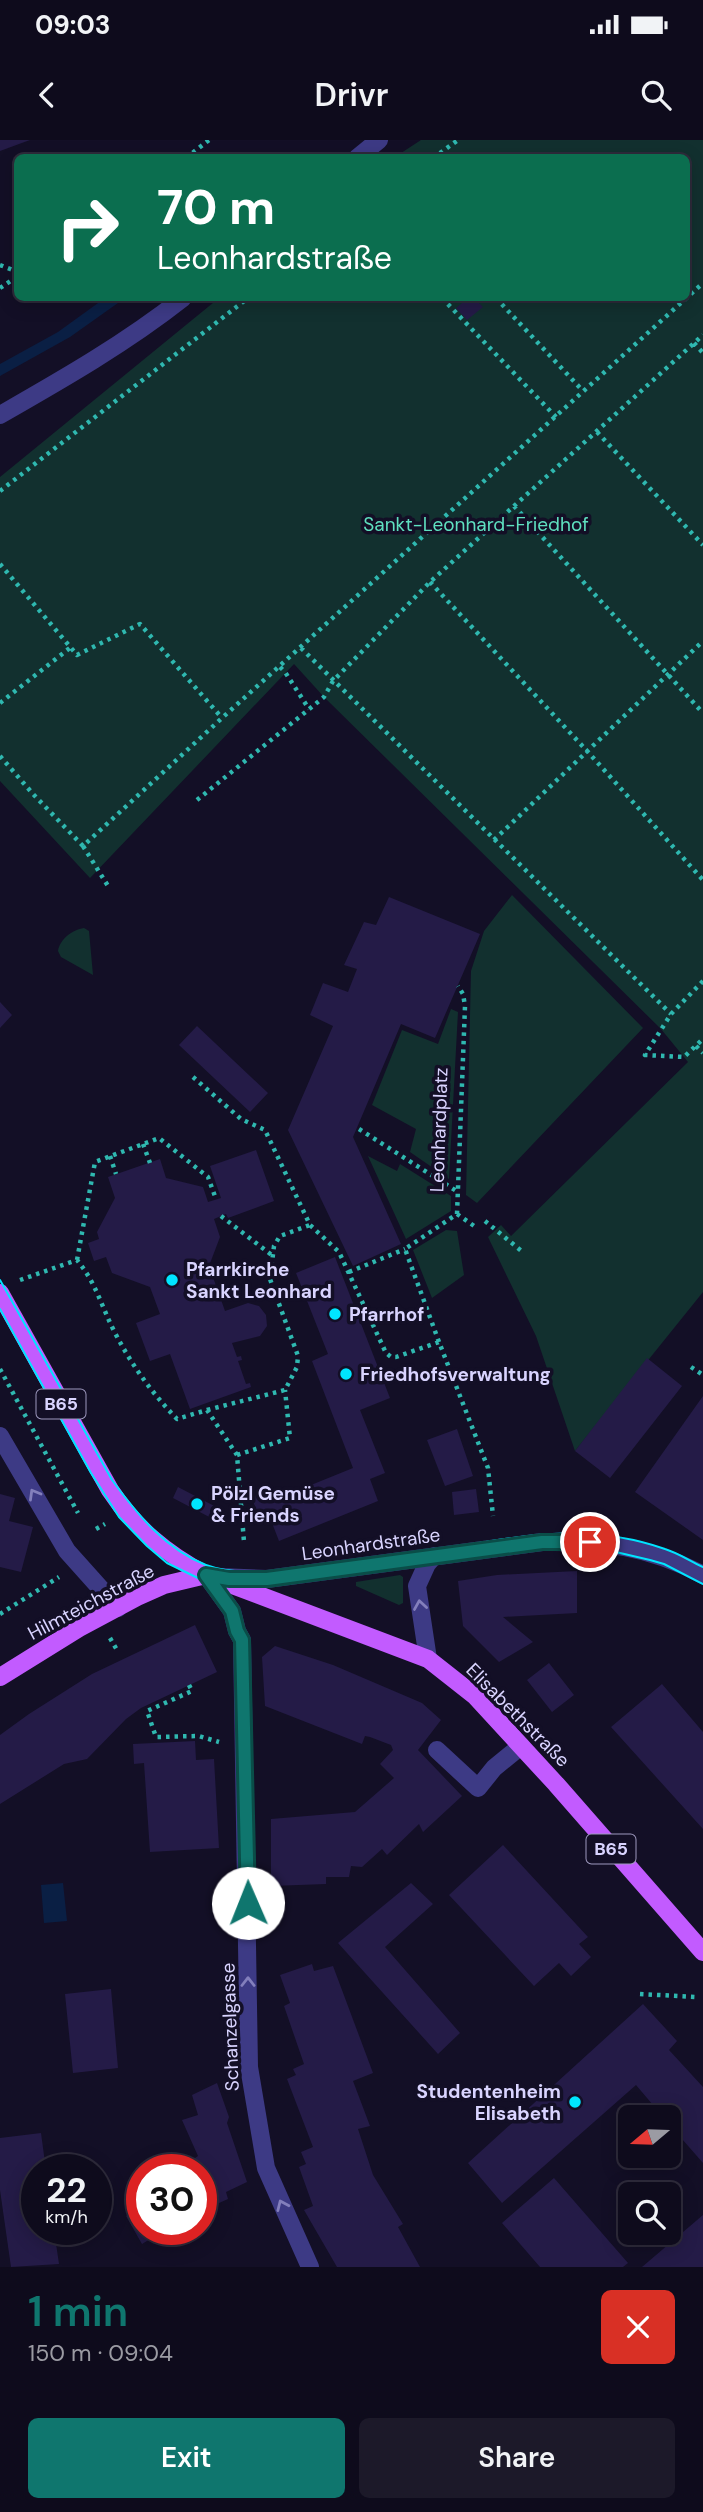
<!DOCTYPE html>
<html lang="en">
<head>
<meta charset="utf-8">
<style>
  body { margin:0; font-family:"DM Sans",sans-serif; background:#1c1929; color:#f1f3f6; height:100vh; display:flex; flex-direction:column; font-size:26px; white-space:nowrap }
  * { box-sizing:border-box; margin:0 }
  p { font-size:23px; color:#9b9ba3 }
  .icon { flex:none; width:38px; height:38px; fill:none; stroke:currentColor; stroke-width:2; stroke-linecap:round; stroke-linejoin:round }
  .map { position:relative; height:2127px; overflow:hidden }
  .drawer { display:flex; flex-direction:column; background:#0e0b1c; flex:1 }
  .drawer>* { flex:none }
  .top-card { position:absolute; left:14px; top:14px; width:676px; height:147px; border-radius:10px; box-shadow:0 4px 18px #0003,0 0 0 2px #2e2b3b; background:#0b6e4f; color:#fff; overflow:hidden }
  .needle { width:46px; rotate:251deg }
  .tools { position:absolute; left:618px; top:1965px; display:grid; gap:14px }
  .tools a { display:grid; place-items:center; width:63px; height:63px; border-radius:10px; background:#0e0b1c; box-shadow:0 4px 18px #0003,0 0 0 2px #2e2b3b; font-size:35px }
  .speed { position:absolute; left:21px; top:2014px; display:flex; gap:14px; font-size:35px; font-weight:700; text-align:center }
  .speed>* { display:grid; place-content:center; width:91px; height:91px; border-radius:50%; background:#0e0b1c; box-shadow:0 4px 18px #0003,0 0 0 2px #2e2b3b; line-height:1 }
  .speed small { font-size:18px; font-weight:400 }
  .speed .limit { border:10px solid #d22; background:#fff; color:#111 }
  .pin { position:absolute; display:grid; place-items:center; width:60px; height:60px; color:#fff; margin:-30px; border:4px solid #fff; border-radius:50%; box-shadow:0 2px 7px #0007 }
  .me { position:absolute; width:77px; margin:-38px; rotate:359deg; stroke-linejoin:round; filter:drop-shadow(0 0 5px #0008) }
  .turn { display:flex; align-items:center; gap:24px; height:147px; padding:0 28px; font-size:32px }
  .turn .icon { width:91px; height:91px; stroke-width:2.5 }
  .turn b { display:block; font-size:49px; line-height:60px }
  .round { display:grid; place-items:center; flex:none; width:74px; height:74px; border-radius:10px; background:#1c1929 }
  .head { display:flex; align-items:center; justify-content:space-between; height:119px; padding:0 28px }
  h1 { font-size:42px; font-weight:600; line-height:52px; color:#0f766e }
  .action { display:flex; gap:14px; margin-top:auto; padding:14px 28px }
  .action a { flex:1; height:80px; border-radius:10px; background:#0f766e; color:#fff; font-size:28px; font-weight:600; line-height:80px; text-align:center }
  .action a+a { background:#1c1929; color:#f1f3f6 }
  .status { display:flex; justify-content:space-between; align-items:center; height:49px; padding:0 35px; background:#0e0b1c; direction:ltr }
  .status svg { height:19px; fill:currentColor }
  header { display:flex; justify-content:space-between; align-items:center; height:91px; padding:0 28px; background:#0e0b1c; font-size:32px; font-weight:600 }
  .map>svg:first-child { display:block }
  .green { fill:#12302f }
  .water { fill:#0a1f44 }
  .building { fill:#241b47 }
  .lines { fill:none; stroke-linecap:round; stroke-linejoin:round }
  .path { stroke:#2fb8b0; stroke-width:4.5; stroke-dasharray:3.5 5; stroke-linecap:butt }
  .minor { stroke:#3d3a85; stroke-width:18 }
  .major { stroke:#c25bff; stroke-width:18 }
  .tram { stroke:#00e5ff; stroke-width:2 }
  .oneway { stroke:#837fbc }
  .route-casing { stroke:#0a4d48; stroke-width:18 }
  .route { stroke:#0f766e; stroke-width:12 }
  .poi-dot { fill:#00e5ff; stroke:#130f26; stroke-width:2.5 }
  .labels { text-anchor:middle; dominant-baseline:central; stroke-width:7; stroke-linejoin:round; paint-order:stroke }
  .shield { fill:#130f26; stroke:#9e99be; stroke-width:2 }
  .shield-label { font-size:18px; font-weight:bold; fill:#d9d4ff }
  .park-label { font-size:19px; fill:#5fe0c0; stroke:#130f26 }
  .street-label { font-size:19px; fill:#d9d4ff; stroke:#130f26 }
  .poi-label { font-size:19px; font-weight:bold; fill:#d9d4ff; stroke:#130f26; text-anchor:start }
</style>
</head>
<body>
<div class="status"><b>09:03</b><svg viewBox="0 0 49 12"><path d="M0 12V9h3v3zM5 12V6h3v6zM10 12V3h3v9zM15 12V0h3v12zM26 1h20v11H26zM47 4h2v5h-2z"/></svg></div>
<header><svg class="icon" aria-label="back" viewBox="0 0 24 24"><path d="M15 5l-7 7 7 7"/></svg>Drivr<svg class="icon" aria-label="search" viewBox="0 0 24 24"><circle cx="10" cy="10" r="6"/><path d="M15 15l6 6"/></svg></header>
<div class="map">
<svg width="703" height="2127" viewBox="0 0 703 2127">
  <rect width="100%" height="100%" fill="#130f26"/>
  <path class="green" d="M421 0H703V1152L575 1311 536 1196 488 1097 501 1085 511 1096 688 922 661 889 324 557 294 524 90 738 0 641V337L219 158H686V18L395 17Z
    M512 755 643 888 477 1063 466 1055 471 831 484 791Z
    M84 788 89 791 93 835 61 817 58 811C60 799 72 790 84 788Z
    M451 869 458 872 449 1039 410 1012 416 989 372 965 402 890 438 904Z
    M368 1016 397 1031 400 1024 451 1056V1071L406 1099Z
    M446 1090 457 1091 464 1135 432 1158 413 1110Z
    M400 1435 403 1437V1463L399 1465 356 1446V1442Z"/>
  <path class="water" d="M105 158H125L70 197 0 236V224L58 192Z
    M63 1743 67 1781 44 1783 41 1745Z"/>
  <path class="building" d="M0 0H30L0 11Z
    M468 158H474L483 167 467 180 456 168Z
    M389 757 480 794 435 898 401 884 353 997 401 1104 353 1126 288 990 333 886 310 875 323 843 348 852 357 829 344 825 364 782 376 785Z
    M0 862 12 875 0 888Z
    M197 886 268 953 250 972 179 905Z
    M256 1010 274 1061 228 1078 226 1074 214 1079 220 1097 209 1126 225 1171 248 1163 259 1166 266 1175 267 1186 260 1196 232 1203 237 1217 241 1216 242 1220 238 1221 246 1244 250 1243 251 1247 190 1269 170 1214 150 1221 136 1183 160 1174 150 1147 112 1133 106 1117 94 1121 88 1103 99 1099 97 1092 115 1058 108 1037 160 1019 166 1038 203 1047 208 1062 221 1058 210 1026Z
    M335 1117 390 1258 360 1270 385 1333 370 1339 378 1361 279 1401 267 1370 258 1373 251 1357 270 1350 274 1360 353 1328 312 1221 328 1214 296 1133Z
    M647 1218 682 1246 610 1338 575 1311Z
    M703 1256V1400L635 1352Z
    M457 1289 473 1336 445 1346 427 1300Z
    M178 1347 220 1369 215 1380 173 1358Z
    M476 1349 479 1372 454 1375 452 1352Z
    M0 1354 15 1358 9 1381 33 1387 21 1432 0 1427Z
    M577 1431V1473L503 1477 533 1502 499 1522 463 1486 458 1441 497 1435Z
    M195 1485 217 1532 141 1568 126 1579 87 1619 64 1624 0 1664V1595L29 1574 92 1534Z
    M275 1506 333 1525 422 1563 441 1580 418 1610 462 1656 423 1692 419 1684 387 1715 382 1709 362 1727 351 1726 349 1737H326V1744L271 1746V1679L355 1672 394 1638 380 1624 393 1610 391 1605 370 1597 365 1596 362 1604 265 1566 262 1517Z
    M549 1523 574 1555 552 1572 527 1540Z
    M662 1544 703 1592V1689L611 1587Z
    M195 1601 196 1620 214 1619 219 1708 150 1712 144 1623 134 1624 133 1604Z
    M503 1705 588 1797 579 1804 591 1817 571 1836 559 1823 534 1846 449 1755Z
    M411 1743 433 1764 385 1807 460 1893 438 1914 338 1803Z
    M312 1824 314 1831 333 1826 373 1933 353 1941 370 1986 358 1989 373 2035 403 2084 398 2087 420 2127H337L304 2070 313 2066 299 2027 306 2024 301 2012 313 2007 287 1939 296 1935 293 1929 304 1924 284 1866 290 1863 280 1835Z
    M111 1849 118 1928 73 1933 65 1854Z
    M643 1864 677 1901 669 1910 703 1947V2023L668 1983V1978H664L636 1945 502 2063 468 2023Z
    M217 1943 229 1977 227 1983 247 2042 226 2052 228 2059 201 2071V2030H178L198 2016 182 1980 198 1975 192 1955Z
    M41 1993 46 2030H37V2090H54L59 2124 11 2127 0 2050V1998Z
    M554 2038 628 2123 623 2127H540L502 2083Z
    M142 2062V2090H165L142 2104 126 2076Z
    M703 2075V2127H642Z"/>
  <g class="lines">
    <path class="path" d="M186 18 209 0
      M433 18 458 0
      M0 125 18 132
      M0 148 18 136
      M442 158 556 277
      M496 158 583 251
      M694 203 703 213
      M597 292 703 405
      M0 351 248 158
      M514 366 703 573
      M0 424 77 515 140 484 222 578
      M430 442 588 612 703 740
      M301 508 671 874
      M280 527 285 532 309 569
      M0 563 71 507
      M0 616 33 654 83 706 222 578 703 143
      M197 660 324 557 333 541 430 442 703 195
      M494 700 703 501
      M83 706 108 746
      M703 841 671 874 645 915 684 917 703 899
      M696 906 703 913
      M193 937 241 979 265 990 310 1085 339 1112 386 1213 391 1217H396L439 1202 488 1328 493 1376
      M359 989 458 1052
      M143 1004 150 1023
      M110 1016 116 1034
      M457 1074 477 1088
      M221 1076 273 1116
      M485 1081 524 1113
      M77 1120 95 1022 159 998 208 1037 216 1059
      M349 1132 405 1109
      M20 1140 77 1120C96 1143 101 1165 114 1191 131 1224 151 1252 177 1279L207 1270 237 1315 244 1402
      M439 1202 405 1109 457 1074 465 866 463 854 458 846
      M691 1227 703 1235
      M0 1229 78 1373
      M207 1270 285 1250 297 1227 298 1216 270 1139 274 1106 280 1096 310 1085
      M237 1315 290 1298 285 1250
      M96 1389 105 1384
      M0 1474 59 1437
      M110 1498 117 1510
      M189 1545 192 1551 147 1571 156 1597 199 1596 219 1602
      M640 1854 696 1857"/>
    <path class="minor" d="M357 18 379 0
      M0 275C63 239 126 203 183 158
      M0 1296 67 1411 118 1468
      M206 1435 232 1471 237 1491 242 1500 249 1927 266 2028 310 2127
      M220 1437 267 1439 542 1402C602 1401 649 1406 703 1435
      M428 1519 417 1446 427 1424 434 1416
      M437 1610 478 1648 494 1628 521 1606"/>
    <path class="major" d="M0 1153 110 1350C135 1388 166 1414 206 1435L428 1519 475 1556 556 1644 703 1812
      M0 1537 79 1488 137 1457 164 1445 206 1435"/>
    <path class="tram" d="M0 1140 112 1340C137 1374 165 1409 206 1425 242 1439 300 1429 338 1423 377 1417 416 1413 454 1407 528 1395 591 1383 665 1409 678 1413 690 1421 703 1427
      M0 1169 91 1333 119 1377 147 1406 167 1423 202 1440 236 1445 286 1444 511 1411 578 1408 603 1409 650 1420 664 1424 703 1444"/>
  </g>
  <defs><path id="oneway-chevron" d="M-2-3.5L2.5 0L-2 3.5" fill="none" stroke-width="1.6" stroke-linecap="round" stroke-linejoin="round" transform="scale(1.75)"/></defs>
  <g class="oneway">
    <use href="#oneway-chevron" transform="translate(34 1354) rotate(-120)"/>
    <use href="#oneway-chevron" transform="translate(420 1465) rotate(-99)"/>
    <use href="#oneway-chevron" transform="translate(248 1842) rotate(-90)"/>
    <use href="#oneway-chevron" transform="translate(282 2065) rotate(-114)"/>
  </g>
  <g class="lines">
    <g class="route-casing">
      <path id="route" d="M248 1763 242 1500 237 1491 232 1471 206 1435 229 1439H267L542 1402H590"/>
    </g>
    <use href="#route" class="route"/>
  </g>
  <g class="poi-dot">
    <circle cx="172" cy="1140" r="7"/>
    <circle cx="335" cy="1174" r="7"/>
    <circle cx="346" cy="1234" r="7"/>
    <circle cx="197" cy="1364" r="7"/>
    <circle cx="575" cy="1962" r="7"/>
  </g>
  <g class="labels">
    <g class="shield">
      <rect x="36.5" y="1249.5" width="49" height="29" rx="5"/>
      <rect x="586.5" y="1694.5" width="49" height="29" rx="5"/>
    </g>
    <g class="shield-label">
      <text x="61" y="1264">B65</text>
      <text x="611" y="1709">B65</text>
    </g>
    <g class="park-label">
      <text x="476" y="384">Sankt-Leonhard-Friedhof</text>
    </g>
    <g class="street-label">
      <text transform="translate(439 990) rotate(-88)">Leonhardplatz</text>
      <text transform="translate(371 1404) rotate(-8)">Leonhardstraße</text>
      <text transform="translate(91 1462) rotate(-28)">Hilmteichstraße</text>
      <text transform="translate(518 1575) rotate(45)">Elisabethstraße</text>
      <text transform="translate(230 1887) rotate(-92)">Schanzelgasse</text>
    </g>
    <g class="poi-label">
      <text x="186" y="1129">Pfarrkirche<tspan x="186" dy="22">Sankt Leonhard</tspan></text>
      <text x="349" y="1174">Pfarrhof</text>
      <text x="360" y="1234">Friedhofsverwaltung</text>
      <text x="211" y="1353">Pölzl Gemüse<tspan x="211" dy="22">&amp; Friends</tspan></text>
      <text x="561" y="1951" text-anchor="end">Studentenheim<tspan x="561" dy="22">Elisabeth</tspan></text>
    </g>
  </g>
</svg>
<div class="tools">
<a><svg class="needle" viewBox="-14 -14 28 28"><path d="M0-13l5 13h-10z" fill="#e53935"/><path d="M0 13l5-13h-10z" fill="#9b9ba3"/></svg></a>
<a><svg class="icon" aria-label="search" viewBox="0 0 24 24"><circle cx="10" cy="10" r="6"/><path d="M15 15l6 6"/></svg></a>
</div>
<div class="speed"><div>22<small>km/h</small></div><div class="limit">30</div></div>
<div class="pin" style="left:590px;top:1402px;background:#d93025"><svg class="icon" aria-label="arrive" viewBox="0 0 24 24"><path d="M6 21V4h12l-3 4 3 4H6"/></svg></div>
<svg class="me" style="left:248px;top:1763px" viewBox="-20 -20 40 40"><circle r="19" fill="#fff"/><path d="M0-13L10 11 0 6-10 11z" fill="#0f766e"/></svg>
<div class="top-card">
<div class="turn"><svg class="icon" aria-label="right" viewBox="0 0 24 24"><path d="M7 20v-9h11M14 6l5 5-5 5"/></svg><div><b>70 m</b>Leonhardstraße</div></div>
</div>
</div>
<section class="drawer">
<div class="head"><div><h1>1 min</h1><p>150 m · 09:04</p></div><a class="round" style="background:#d93025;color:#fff"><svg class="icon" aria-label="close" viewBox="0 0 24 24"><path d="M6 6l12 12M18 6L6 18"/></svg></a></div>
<div class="action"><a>Exit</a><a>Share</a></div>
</section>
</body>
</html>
